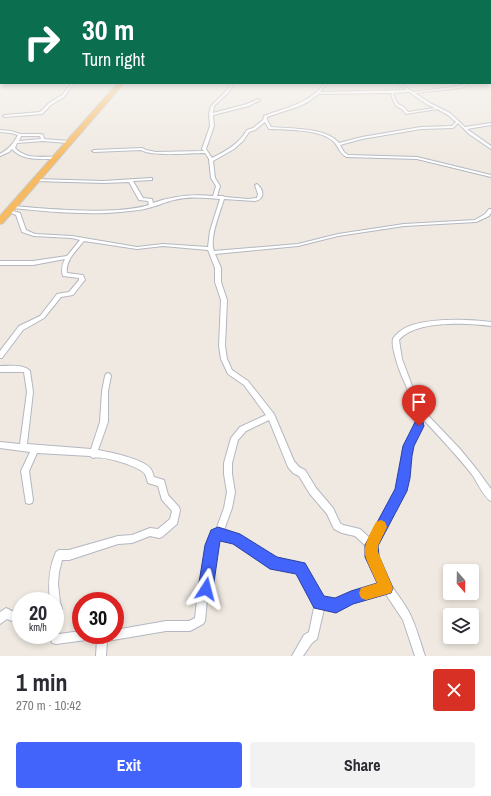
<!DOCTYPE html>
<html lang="en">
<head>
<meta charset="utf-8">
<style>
  body { margin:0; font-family:"Archivo Narrow",sans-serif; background:#f2f2f3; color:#2b2b33; height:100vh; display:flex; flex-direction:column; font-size:15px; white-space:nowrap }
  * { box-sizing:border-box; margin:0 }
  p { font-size:13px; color:#7c7c81 }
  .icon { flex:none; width:22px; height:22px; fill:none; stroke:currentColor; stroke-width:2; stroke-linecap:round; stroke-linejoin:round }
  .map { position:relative; height:656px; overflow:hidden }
  .drawer { display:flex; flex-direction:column; background:#fff; flex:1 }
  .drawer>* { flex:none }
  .hud { position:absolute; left:0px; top:0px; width:491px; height:84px; box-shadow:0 2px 6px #0003; background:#0b6e4f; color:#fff; overflow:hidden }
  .needle { width:26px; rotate:160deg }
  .controls { position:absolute; left:443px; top:564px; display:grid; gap:8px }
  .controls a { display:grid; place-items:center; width:36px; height:36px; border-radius:4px; background:#fff; box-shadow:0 2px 6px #0003; font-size:20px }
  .speed { position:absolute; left:12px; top:592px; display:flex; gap:8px; font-size:20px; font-weight:700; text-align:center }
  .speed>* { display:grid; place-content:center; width:52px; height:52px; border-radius:50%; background:#fff; box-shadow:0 2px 6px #0003; line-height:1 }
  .speed small { font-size:10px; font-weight:400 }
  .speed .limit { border:6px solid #d22; background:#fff; color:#111 }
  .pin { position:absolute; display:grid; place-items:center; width:34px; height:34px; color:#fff; margin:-41px -17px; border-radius:50% 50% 50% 0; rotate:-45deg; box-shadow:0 0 4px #0007 }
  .pin .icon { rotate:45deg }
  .me { position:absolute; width:44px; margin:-22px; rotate:9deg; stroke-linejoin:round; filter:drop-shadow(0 0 3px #0008) }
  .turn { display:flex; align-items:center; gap:14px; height:84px; padding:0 16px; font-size:18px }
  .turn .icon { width:52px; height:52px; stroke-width:2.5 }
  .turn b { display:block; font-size:28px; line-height:34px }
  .round { display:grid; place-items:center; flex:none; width:42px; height:42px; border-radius:4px; background:#f2f2f3 }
  .overview { display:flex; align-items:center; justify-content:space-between; height:68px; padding:0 16px }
  h1 { font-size:24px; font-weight:700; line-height:30px }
  .button { display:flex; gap:8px; margin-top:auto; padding:8px 16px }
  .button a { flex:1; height:46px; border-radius:4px; background:#4264fb; color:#fff; font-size:16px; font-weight:700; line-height:46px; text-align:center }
  .button a+a { background:#f2f2f3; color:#2b2b33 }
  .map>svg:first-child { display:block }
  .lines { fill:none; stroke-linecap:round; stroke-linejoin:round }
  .minor-casing { stroke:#b4b7c1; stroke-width:2 }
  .trunk-casing { stroke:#c9c9c9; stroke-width:2 }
  .minor { fill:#fff; fill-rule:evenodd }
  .trunk { fill:#f8ba60; fill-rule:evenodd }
  .route { fill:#4264fb; stroke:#2b41a3 }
  .slow { fill:#f59e0b }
</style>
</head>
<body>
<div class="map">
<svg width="491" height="656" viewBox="0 0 491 656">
  <rect width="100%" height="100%" fill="#efe9e1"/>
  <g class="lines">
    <g class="minor-casing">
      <path id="minor" d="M490 69H491V71H490Z
        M0 71H1V73H0Z
        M490 76H491V78H490Z
        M72 83H74L64 97 51 105 42 114 5 117 3 116 5 115 40 112 49 103 62 95Z
        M232 83H234L228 93 214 106 213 113 247 104 258 99 260 100 249 106 213 115 214 126 206 149 212 158C226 151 239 144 247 130L253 128 263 120 264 116C287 107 309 104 325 83H327L320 92 407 90 397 83H400L413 92 460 86 467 83H470L461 88 415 93 430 103 450 113 465 127 491 123V125L467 129 491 146V149L469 134 458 123 453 128 421 129 362 139 340 145 344 152 348 155 417 157 491 175V177L417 159 347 157C339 154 339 146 333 141 319 129 288 130 270 129H269L265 122 255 130 249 132 243 141 234 149 213 161 215 178 220 186 217 196H223L225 197 248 199 257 198 258 194 255 185 257 184C264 190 265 199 255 201L224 199C220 213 209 238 214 251L298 244 338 234 404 224 475 220 485 214 489 209H491V213L489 216 476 222 404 226 338 236 298 246 215 254 221 268V282L227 300 225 346 227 359 232 370 248 381 274 414 294 461 299 467 305 470 316 488 333 508 340 523 343 525 360 529 370 538C376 526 382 515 389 503 392 498 396 493 398 487 403 474 399 459 404 445 408 437 415 430 416 421 417 406 404 383 399 369 397 363 391 345 393 339 393 338 396 335 397 334 413 316 469 319 491 322V326C467 323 416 320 399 340L402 359 420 407 460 449 478 471 491 489V501C485 499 477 482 473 476 458 456 440 438 423 419L422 427 412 445 410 452 408 480 405 491 375 546C376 572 397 590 409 612 416 626 420 641 425 656H415L403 620 385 593 352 602 335 611 324 609 317 639 312 643 303 656H292L304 635 309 632 315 603 299 572 269 566 233 543 220 538 216 545 211 589 207 600 205 621 203 624 190 631H166L107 641 106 656H96L97 640 94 639 56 644 52 643 50 635H55V630L59 631V634L81 631V635H115V630L166 621H189L195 618 197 600 201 589 208 545 213 532 216 530 224 508 227 492 224 474V463L231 438 240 427 266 415 244 385 228 374 221 359 219 346 221 300 215 282V268L208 250 163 246 137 249 84 241C77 250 65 260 67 273L83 275 85 280 84 281 73 295 61 297 44 318 23 330 2 358H0V351L19 326 40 316 57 294 69 292 79 280V278L63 276C61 270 62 265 65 259L33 265H0V261H33L67 256 80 240 72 238 34 236 22 232 16 215 7 211 9 210 20 213 26 230 35 234 72 236 137 247 163 244 208 247 210 231 220 199C205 198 190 196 174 200 165 202 157 206 148 208 142 210 136 210 130 211 91 216 52 212 13 208L11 207 13 206C48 209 83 212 119 210 129 209 140 208 149 205L148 201 139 200 129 182 104 183 34 181V179H35L104 181 151 178H152V180L133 181 143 198 152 199 153 203C173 196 192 194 213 196L216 186 211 178 209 159 205 153C190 153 153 157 141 150L94 152 92 151 94 150 142 148 146 150 156 152 204 151 202 149 210 126 209 114 211 106 226 91ZM409 92 428 105 435 108 408 112 404 107 398 104 393 95 394 93ZM320 93 321 94 392 93 391 95 396 106 402 109 406 114 437 109 448 115 456 122 452 126 421 127 362 137 339 143C326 127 290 129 271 127L267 120V117L300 106 308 102ZM269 420 288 467 293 473 299 476 310 494 327 514 334 529 342 533 355 536 367 547C366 561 373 573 380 585L351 593 335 601 323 599 305 566 298 562 274 559 239 536 224 530 232 508 235 492 232 474V463L238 440 246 431Z
        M0 130 11 131 20 134H41L43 135 44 139 68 141 70 142 68 143 43 141 17 143 15 148C26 160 42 156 56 157V159H55C40 159 23 161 12 149L9 152 0 156V154C9 149 13 144 18 135L11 133 0 132ZM21 136H40L41 139 19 141Z
        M0 366C10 366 24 364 30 371L33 392 27 444 91 449 100 422 102 391 105 376 106 374 108 373 110 374 111 376 108 391V422L98 450C110 452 143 459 150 468 152 470 153 474 154 477L164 480 168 495 179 507 180 510 177 524 162 537 159 538 150 536 132 543 118 544 69 560H62L59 572 58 584 60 602 62 609 58 618 55 620V601H50C48 583 49 568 56 552L59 550H69L118 536 132 535 150 528 158 529 170 519 172 511 162 500 158 486 148 483C147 480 146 476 145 474 139 466 102 455 93 458L90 456 37 453 29 471 33 500 32 503 29 504 26 503 21 471 30 452 0 448V442L20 444 27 392 24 372H0Z
        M6 608 12 611 21 609V619L12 621 7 619 3 622 0 624V612Z"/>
    </g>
    <g class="trunk-casing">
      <path id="trunk" d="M118 83H124L3 223 0 224V216Z"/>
    </g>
    <use href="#minor" class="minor"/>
    <use href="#trunk" class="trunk"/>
  </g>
  <linearGradient id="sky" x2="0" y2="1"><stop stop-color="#7abfeb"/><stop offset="0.43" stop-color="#f8f5f2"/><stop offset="1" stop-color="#f8f5f2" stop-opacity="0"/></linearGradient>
  <rect width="491" height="161" fill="url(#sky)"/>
  <path class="route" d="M419 421 423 422 424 426 414 446 412 456 410 478 407 491 378 546 379 556 393 588 391 593 353 604 336 613 314 608 296 574 270 569 233 544 220 541 213 589 211 594 206 596 201 594 198 589 205 545 211 530 218 527 240 534 277 557 305 563 324 596 335 598 351 591 377 583 365 557V545L395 489 403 446 415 422Z"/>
  <path class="slow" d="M381 520 385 522 387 527 378 546V552L393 588 391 593 366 600 361 598 359 593 361 588 377 583C363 551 359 554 376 522Z"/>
</svg>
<div class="controls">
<a><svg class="needle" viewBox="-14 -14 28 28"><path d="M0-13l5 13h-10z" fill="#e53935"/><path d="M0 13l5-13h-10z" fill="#7c7c81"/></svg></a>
<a><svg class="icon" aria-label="layers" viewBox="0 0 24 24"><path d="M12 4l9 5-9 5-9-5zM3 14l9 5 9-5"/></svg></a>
</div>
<div class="speed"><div>20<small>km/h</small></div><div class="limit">30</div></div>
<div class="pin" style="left:419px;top:426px;background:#d93025"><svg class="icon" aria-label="arrive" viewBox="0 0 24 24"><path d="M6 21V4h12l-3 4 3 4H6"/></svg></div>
<svg class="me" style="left:206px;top:589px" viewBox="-20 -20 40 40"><path d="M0-17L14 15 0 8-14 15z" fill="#4264fb" stroke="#fff" stroke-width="4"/></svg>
<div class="hud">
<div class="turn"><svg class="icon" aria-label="right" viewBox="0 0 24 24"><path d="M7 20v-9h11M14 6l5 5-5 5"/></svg><div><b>30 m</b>Turn right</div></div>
</div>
</div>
<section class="drawer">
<div class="overview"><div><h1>1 min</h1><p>270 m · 10:42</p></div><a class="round" style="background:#d93025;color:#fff"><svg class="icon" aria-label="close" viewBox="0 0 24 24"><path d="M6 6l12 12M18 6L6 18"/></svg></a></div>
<div class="button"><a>Exit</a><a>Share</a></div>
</section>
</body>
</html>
